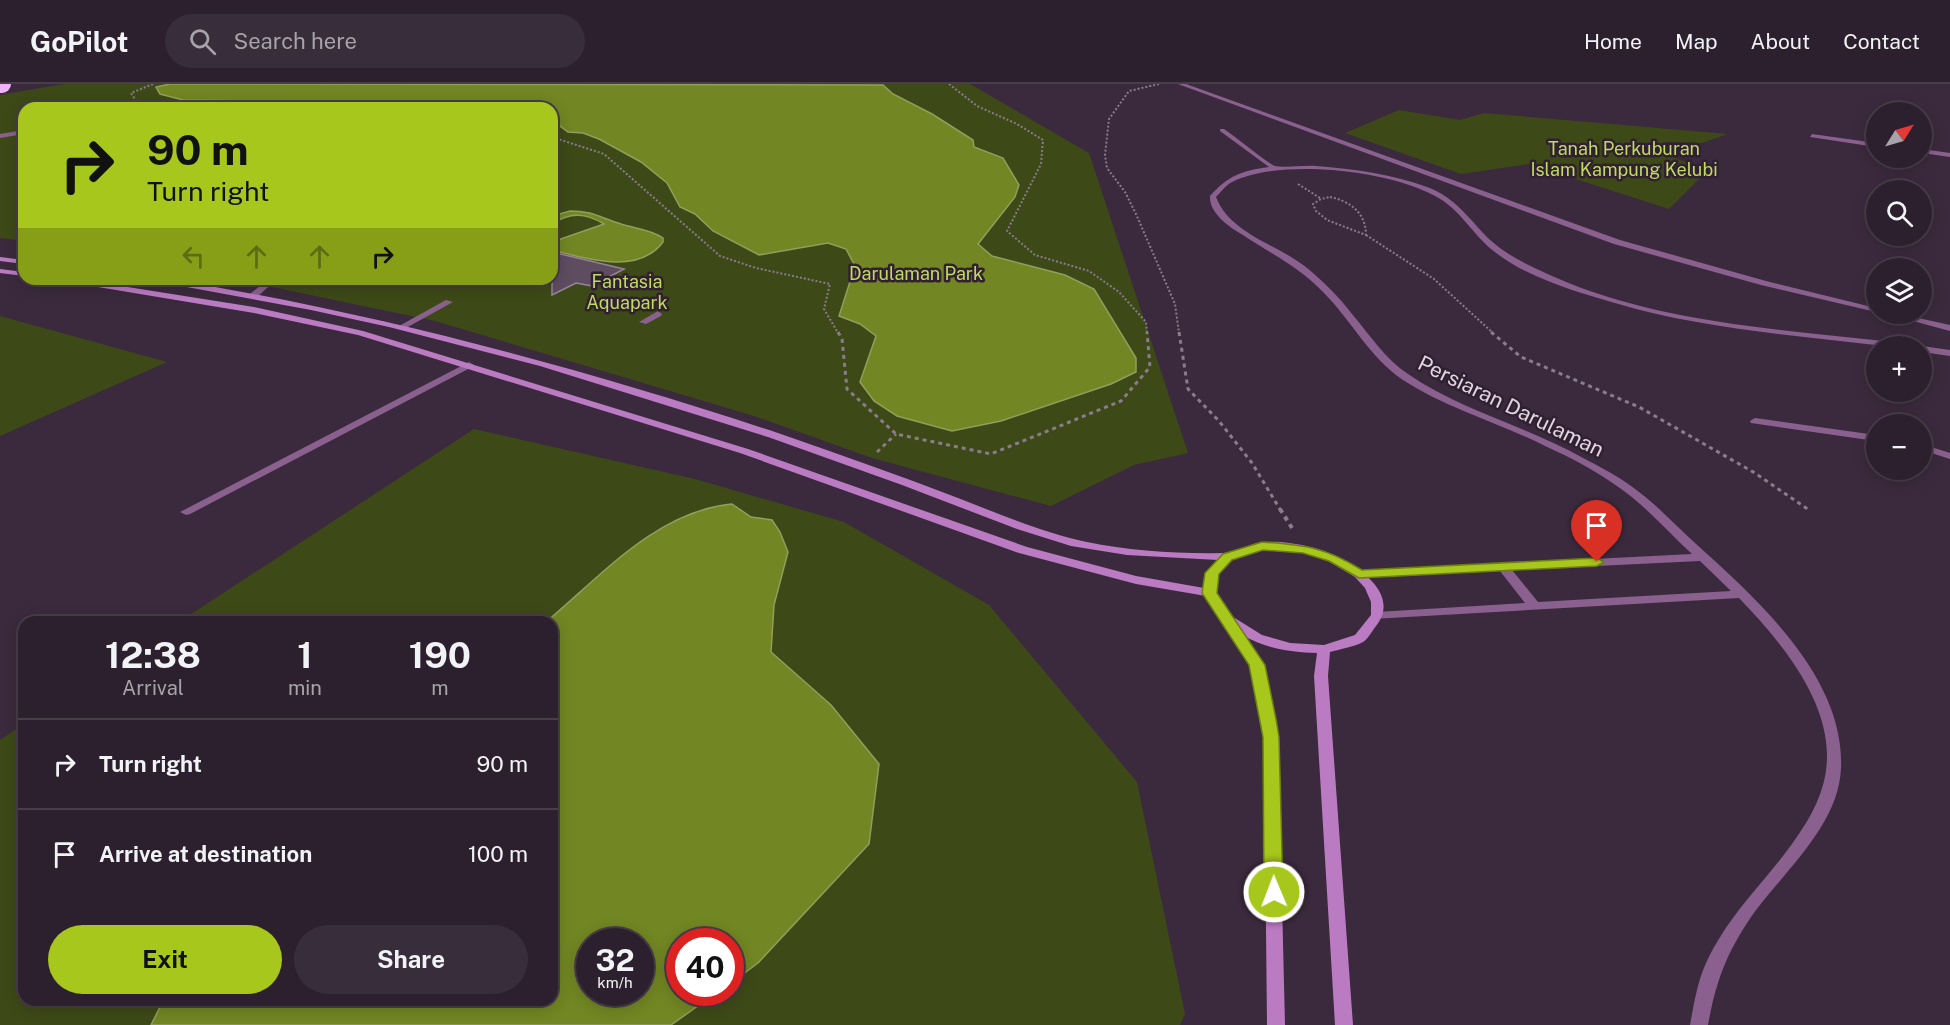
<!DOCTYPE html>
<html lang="en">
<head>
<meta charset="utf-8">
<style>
  body { margin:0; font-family:"Public Sans",sans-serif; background:#382d3a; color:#f1f3f6; height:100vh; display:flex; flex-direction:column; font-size:22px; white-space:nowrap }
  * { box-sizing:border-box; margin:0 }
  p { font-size:20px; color:#a6a3aa }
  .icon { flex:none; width:33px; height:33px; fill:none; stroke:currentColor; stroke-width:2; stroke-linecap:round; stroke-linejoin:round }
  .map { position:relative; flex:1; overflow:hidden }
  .sheet { position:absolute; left:18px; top:532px; width:540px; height:390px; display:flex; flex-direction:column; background:#2c202e; border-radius:18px; box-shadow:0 3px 15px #0003,0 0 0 2px #483e4a }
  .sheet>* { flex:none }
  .top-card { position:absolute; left:18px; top:18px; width:540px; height:183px; border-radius:18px; box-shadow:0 3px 15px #0003,0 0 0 2px #483e4a; background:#a8c71c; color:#111; overflow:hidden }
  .needle { width:39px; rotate:53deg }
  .tools { position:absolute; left:1866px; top:18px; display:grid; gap:12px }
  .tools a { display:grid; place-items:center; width:66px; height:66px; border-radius:50%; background:#2c202e; box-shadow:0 3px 15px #0003,0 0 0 2px #483e4a; font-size:30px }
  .speed { position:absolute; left:576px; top:844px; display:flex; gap:12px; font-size:30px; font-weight:700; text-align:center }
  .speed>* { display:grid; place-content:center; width:78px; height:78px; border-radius:50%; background:#2c202e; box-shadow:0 3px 15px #0003,0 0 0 2px #483e4a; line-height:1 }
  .speed small { font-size:15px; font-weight:400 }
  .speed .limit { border:9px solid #d22; background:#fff; color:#111 }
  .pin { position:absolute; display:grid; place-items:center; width:51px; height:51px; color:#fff; margin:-62px -26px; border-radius:50% 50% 50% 0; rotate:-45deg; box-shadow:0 0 6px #0007 }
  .pin .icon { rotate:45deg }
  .me { position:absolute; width:66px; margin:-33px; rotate:359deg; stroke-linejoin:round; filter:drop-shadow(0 0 4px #0008) }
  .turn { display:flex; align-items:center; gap:21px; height:126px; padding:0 30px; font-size:27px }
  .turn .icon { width:78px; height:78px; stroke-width:2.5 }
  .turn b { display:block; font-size:42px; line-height:51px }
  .lanes { display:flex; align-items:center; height:57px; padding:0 30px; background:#0003; justify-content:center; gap:30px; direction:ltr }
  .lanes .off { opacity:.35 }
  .eta { display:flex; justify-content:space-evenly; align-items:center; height:102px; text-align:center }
  .eta b { font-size:36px; font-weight:700; line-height:42px }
  .button { display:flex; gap:12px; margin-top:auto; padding:12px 30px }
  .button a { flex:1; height:69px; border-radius:36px; background:#a8c71c; color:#111; font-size:24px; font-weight:700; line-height:69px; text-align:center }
  .button a+a { background:#382d3a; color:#f1f3f6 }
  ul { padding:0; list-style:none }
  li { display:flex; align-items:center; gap:18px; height:90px; padding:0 30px; border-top:2px solid #483e4a }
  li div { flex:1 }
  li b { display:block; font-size:22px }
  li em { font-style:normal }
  header { display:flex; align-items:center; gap:36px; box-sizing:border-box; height:84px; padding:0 30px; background:#2c202e; border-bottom:2px solid #483e4a }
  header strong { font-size:28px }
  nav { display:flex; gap:33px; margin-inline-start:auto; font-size:21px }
  .search { width:420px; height:54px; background:#382d3a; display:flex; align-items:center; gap:15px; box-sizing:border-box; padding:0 21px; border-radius:33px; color:#a6a3aa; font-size:22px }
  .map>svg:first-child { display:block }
  .green { fill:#3e4918 }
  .water { fill:#728623; stroke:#939e5c; stroke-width:1.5; fill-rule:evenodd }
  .building { fill:#5e4c60; stroke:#98849a; stroke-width:1.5 }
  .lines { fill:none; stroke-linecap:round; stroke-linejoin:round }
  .path-far2 { stroke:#8a7c8c; stroke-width:2; stroke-dasharray:2 2; stroke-linecap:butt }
  .path-far1 { stroke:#8a7c8c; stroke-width:3; stroke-dasharray:4 4; stroke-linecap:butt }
  .path { stroke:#8a7c8c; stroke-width:4; stroke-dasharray:4.5 4.5; stroke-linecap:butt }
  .lane { fill:#8a618e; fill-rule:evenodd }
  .street { fill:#8a618e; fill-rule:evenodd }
  .secondary { fill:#bb7bc3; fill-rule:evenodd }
  .highway { stroke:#efb3f6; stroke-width:18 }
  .route { fill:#a8c71c; stroke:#6d8112; stroke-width:1.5 }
  .labels { text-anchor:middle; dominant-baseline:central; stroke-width:5; stroke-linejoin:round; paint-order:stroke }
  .far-park-label { font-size:18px; fill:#bfdb5e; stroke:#312032 }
  .street-label { font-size:21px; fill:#e0d5e1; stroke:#312032 }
</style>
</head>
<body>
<header>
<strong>GoPilot</strong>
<div class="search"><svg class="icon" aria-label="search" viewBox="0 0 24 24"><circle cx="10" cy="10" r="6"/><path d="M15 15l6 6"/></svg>Search here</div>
<nav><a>Home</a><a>Map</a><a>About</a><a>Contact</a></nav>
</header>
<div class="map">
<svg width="1950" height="941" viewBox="0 0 1950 941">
  <rect width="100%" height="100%" fill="#3b2a3d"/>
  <path class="green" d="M64 0H970L1089 69 1188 369 1134 381 1051 422 872 374 754 332 435 237 234 195H552V24H24V157L0 154V11Z
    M1399 26 1460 36 1484 29 1728 50 1702 59 1667 58 1658 67 1707 87 1669 125 1529 80 1461 90 1345 49Z
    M0 232 167 278 0 352Z
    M474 345 695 395 844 438 989 521 1137 698 1185 930 1180 941H671L716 909H730L731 899 758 879 869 760 879 681 831 621 771 568 774 521 788 468 772 436 751 433 732 420 653 448 546 538H179Z
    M24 640V916L163 917 151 941H0V656Z"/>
  <path class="water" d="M170 0 883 1 893 10 932 30 973 56 974 63 1003 74 1019 101 1015 113 978 160 992 172 1065 191 1094 205 1136 274V288L1111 300 1001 337 952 347 897 332 874 317 860 298 876 252 860 240 839 232 855 182 846 165 828 159 759 171 713 147 695 130 680 123 667 99 641 78 599 55 583 49 568 48 552 36V24H490L456 18 430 17 397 19 183 16 160 10 156 3Z
    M570 127C594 127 600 134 621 140 636 145 650 145 663 154V158C638 192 584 174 552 166V158L604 140C586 129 570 128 552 140V132Z
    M732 420 751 433 772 436 780 448 788 468 774 521 771 568 831 621 879 680 869 760 758 879 731 899 730 858H680V909H716L671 941H151L163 917 552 916V538H546C601 492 657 427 732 420ZM590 858H640V909H590Z"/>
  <path class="building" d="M552 168 624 185 592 202 576 199 552 211Z"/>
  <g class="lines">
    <path class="path-far2" d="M153 0 131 9 140 23 154 24
      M949 0 977 22 1017 40 1043 56 1041 80 1007 147 1035 171 1089 187 1119 208 1146 238 1147 249
      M1159 0 1129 7 1109 35 1105 71 1107 84 1125 108 1136 130 1175 220 1179 249
      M552 53 604 70 720 172 756 184 830 200 824 225 838 249
      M1298 100 1320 114
      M1330 113C1350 117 1366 129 1366 151L1327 136 1316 127 1313 120 1321 115Z
      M1366 151 1434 195 1493 249"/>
    <path class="path-far1" d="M838 248 842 255 847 305 896 350 991 370 1121 317 1150 283 1147 248
      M1179 248 1188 305 1219 337 1252 379 1281 427
      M1491 248 1521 273 1639 323 1755 389 1809 426
      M877 368 896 350"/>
    <path class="path" d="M1280 425 1292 444"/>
    <path class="lane" d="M24 46V50L0 54V50Z
      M268 195H277L256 214H250V210Z
      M446 216 453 218 406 244 403 245 399 242Z
      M658 227 662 230 661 232 646 240 639 238Z
      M469 278 474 281 472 283 190 430 186 431 180 428Z"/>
    <path class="street" d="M1178 0H1186L1620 156 1766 197 1876 224V228L1761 201 1614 160Z
      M1220 45H1224C1233 51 1269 80 1275 82 1284 84 1306 81 1316 82 1354 85 1392 90 1427 103 1455 113 1469 135 1489 155 1503 168 1521 178 1539 186 1651 240 1781 245 1902 259L1907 262H1884C1794 251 1702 245 1615 219 1573 207 1525 193 1491 165 1471 148 1459 124 1435 112 1388 86 1281 74 1232 98 1226 101 1221 108 1216 113 1231 151 1278 160 1307 184 1324 198 1339 213 1352 230 1370 251 1385 275 1408 290 1462 327 1527 342 1583 374 1602 384 1622 394 1639 408 1659 423 1676 442 1695 459 1757 515 1845 593 1841 684 1839 742 1782 789 1751 833 1726 870 1716 897 1708 941H1690C1694 920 1697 899 1706 879 1727 834 1756 807 1786 768 1801 748 1816 726 1823 701 1843 630 1784 561 1739 514L1372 535 1371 532 1372 529 1377 528 1525 519 1500 487 1359 494 1355 493 1353 490 1355 487 1692 470C1672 452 1654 431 1633 414 1606 392 1574 375 1543 361 1497 338 1446 324 1403 296 1370 274 1351 236 1324 209 1298 182 1273 171 1243 151 1229 143 1209 129 1210 112 1229 91 1241 87 1269 83L1220 47ZM1700 477 1731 507 1538 518 1512 486Z
      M1812 50 1876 59V63L1810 53Z
      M1922 65 1950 69V73L1922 69Z
      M1887 230H1900L1950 241V247Z
      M1921 262H1922L1950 266V272L1922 268Z
      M1755 334 1876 351V357L1751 339 1750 337Z
      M1922 360 1950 369V375L1922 366Z"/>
    <path class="secondary" d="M0 173 24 176V180L0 177Z
      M0 185 24 188V192L0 189Z
      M58 195H77L254 223 363 247 748 365 1027 463 1136 492 1204 504 1206 489 1218 476 1127 471 1071 462 1017 445 902 401 768 353 540 282 389 243 311 226 154 197 150 195H169C376 229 578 283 778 349 838 370 898 391 958 414 1000 430 1042 449 1087 458 1129 467 1180 470 1223 469 1237 469 1249 460 1262 458 1289 456 1325 464 1348 478 1370 492 1397 515 1376 542 1372 547 1368 555 1363 558 1354 563 1340 565 1330 568L1328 592 1353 941H1335L1314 592 1317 569C1292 568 1265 565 1243 551L1264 581 1278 653 1285 941H1267L1264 653 1250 581 1206 512 1136 500 1019 469 740 369 358 251 254 229 62 197ZM1263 466 1303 468 1330 478 1355 493 1365 504 1371 518V531L1355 551 1324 561 1290 559 1262 551 1230 531 1216 509 1218 490 1232 476Z"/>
    <path class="highway" d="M0 0H2"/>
  </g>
  <path class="route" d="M1262 458C1304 461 1325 463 1362 486L1597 474 1604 478 1597 482 1359 494 1329 477 1303 469 1263 466 1232 476 1219 490 1217 509 1265 581 1276 635 1279 653 1283 808 1281 814 1274 816 1267 814 1264 808 1263 653 1249 581 1202 509 1205 489 1223 470Z"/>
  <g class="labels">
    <g class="far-park-label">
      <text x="1624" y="64">Tanah Perkuburan<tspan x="1624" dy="21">Islam Kampung Kelubi</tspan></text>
      <text x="916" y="189">Darulaman Park</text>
      <text x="627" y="197">Fantasia<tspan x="627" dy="21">Aquapark</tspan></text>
    </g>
    <g class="street-label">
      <text transform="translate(1511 322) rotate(26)">Persiaran Darulaman</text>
    </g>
  </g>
</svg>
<div class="tools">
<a><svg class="needle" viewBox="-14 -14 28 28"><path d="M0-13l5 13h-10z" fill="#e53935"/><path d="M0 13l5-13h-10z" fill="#a6a3aa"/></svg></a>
<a><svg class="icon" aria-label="search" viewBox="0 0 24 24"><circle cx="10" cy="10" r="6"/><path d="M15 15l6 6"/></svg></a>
<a><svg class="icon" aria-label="layers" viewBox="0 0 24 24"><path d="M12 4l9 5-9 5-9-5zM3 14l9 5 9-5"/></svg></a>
<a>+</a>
<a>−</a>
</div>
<div class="speed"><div>32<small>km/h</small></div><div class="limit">40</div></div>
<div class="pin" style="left:1597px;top:478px;background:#d93025"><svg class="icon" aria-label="arrive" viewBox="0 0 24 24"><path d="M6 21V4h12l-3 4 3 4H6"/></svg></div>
<svg class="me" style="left:1274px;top:808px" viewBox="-20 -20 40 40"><circle r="17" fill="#a8c71c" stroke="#fff" stroke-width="3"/><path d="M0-11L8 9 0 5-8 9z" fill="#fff"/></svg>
<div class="top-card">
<div class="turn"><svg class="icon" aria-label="right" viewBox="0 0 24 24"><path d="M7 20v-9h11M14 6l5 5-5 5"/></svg><div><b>90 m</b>Turn right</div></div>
<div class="lanes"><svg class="icon off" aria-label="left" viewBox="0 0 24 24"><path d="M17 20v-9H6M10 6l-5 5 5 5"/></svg><svg class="icon off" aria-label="ahead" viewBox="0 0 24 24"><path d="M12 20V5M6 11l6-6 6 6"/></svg><svg class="icon off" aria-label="ahead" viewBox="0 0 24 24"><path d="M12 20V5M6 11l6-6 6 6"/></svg><svg class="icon" aria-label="right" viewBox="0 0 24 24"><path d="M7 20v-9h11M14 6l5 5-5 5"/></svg></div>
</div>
<section class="sheet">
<div class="eta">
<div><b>12:38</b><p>Arrival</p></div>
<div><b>1</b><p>min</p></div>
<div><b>190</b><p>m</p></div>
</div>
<ul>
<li><svg class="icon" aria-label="right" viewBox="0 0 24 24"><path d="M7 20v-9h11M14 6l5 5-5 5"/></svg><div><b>Turn right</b></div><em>90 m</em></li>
<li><svg class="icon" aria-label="arrive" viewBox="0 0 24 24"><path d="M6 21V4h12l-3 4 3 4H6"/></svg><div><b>Arrive at destination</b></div><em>100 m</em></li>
</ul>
<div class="button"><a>Exit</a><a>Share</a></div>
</section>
</div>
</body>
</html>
